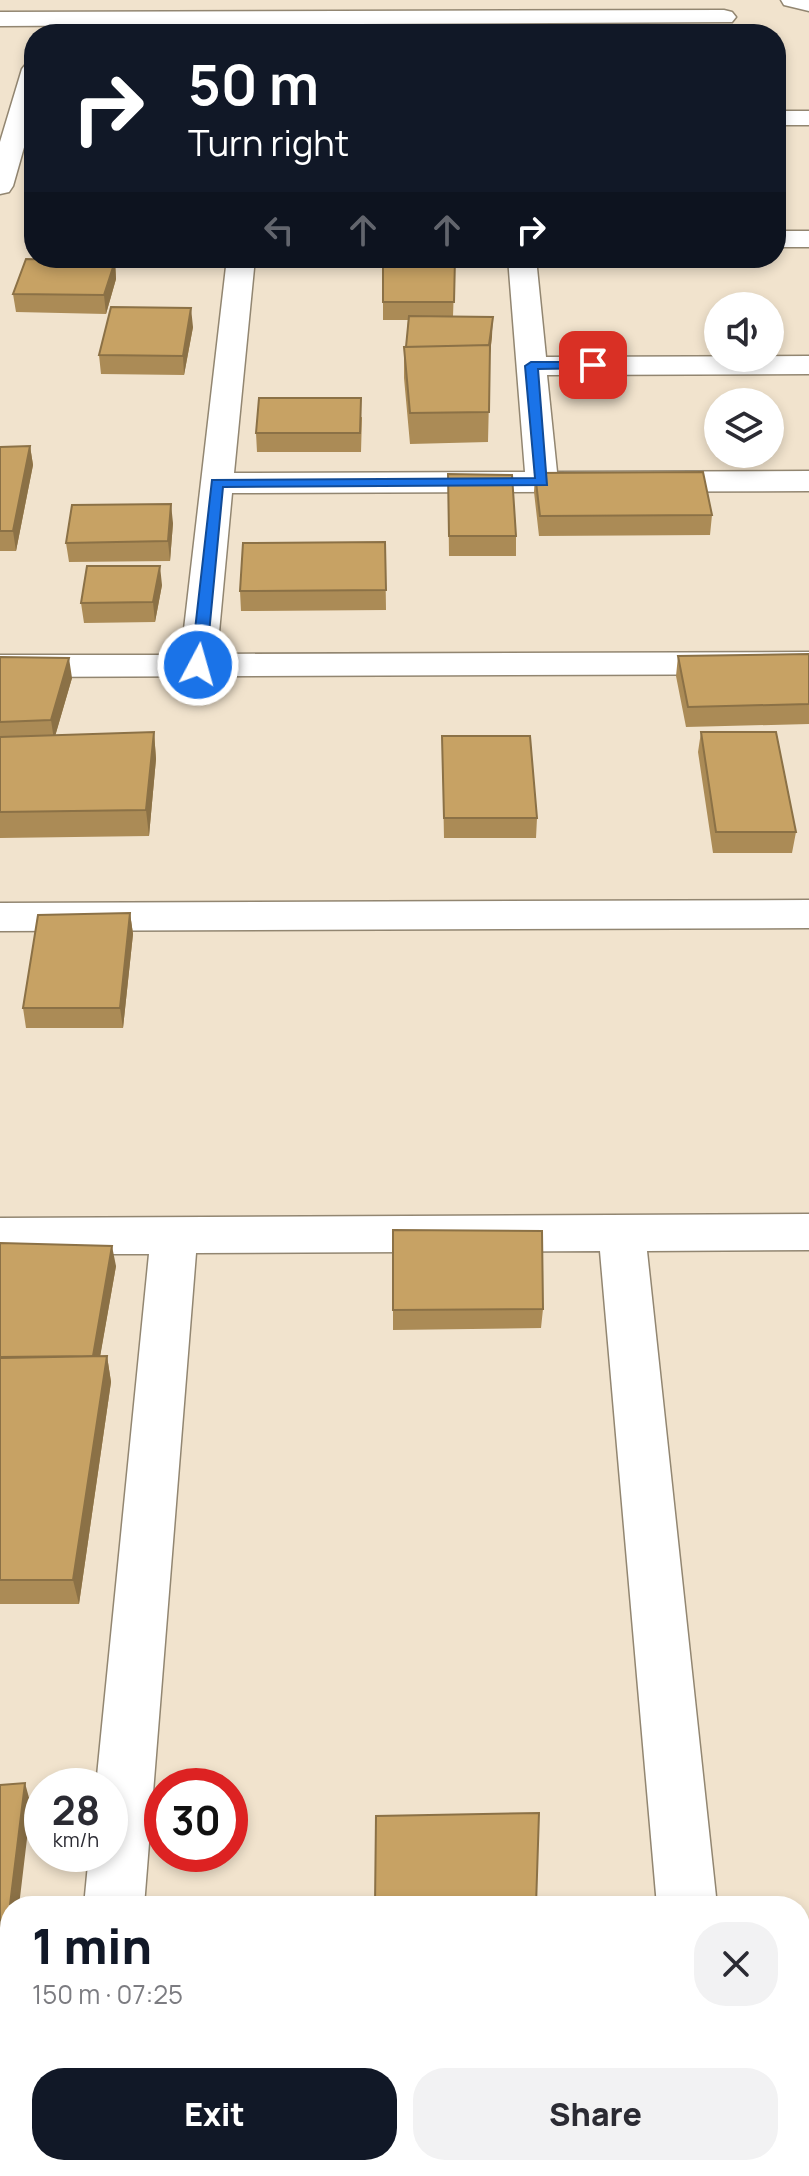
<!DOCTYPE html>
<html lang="en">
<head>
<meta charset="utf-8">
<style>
  body { margin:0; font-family:Manrope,sans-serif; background:#f2f2f3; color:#2b2b33; height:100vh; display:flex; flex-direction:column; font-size:30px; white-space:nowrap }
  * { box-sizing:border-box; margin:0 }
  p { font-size:26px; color:#7c7c81 }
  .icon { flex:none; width:44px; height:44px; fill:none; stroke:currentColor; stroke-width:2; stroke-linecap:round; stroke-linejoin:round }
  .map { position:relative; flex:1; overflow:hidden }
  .details { position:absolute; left:0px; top:1896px; width:810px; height:280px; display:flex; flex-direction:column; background:#fff; border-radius:32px 32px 0 0; box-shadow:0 4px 12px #0003 }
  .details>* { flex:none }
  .top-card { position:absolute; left:24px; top:24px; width:762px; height:244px; border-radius:32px; box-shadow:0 4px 12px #0003; background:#111827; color:#fff; overflow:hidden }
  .tools { position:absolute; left:704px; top:292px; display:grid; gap:16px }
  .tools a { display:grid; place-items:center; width:80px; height:80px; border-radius:50%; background:#fff; box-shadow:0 4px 12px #0003; font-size:40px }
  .speed { position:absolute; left:24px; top:1768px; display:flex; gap:16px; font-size:40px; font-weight:700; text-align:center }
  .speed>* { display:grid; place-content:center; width:104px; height:104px; border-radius:50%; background:#fff; box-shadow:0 4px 12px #0003; line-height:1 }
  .speed small { font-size:20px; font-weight:400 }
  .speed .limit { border:12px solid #d22; background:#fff; color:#111 }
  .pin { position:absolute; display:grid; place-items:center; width:68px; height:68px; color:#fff; margin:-34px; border-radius:16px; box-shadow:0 4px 12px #0006 }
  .me { position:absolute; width:88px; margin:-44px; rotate:6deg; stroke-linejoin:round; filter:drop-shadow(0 0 6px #0008) }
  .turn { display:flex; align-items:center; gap:28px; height:168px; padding:0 32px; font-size:36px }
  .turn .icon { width:104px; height:104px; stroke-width:2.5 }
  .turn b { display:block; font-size:56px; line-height:68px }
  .lanes { display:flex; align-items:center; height:76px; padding:0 32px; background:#0003; justify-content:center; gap:40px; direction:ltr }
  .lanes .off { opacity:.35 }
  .round { display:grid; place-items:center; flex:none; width:84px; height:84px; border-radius:32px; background:#f2f2f3 }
  .head { display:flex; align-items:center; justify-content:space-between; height:136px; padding:0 32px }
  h1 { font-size:48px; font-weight:800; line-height:60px; color:#111827 }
  .action { display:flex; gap:16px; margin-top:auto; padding:16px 32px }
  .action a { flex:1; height:92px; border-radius:32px; background:#111827; color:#fff; font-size:32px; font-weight:800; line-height:92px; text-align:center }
  .action a+a { background:#f2f2f3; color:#2b2b33 }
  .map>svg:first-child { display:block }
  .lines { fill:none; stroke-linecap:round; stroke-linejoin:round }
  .minor-casing { stroke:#928671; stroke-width:3 }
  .minor { fill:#fff; fill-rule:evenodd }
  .wall { fill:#ab8b56 }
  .shaded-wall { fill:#8b7146 }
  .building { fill:#c7a264; stroke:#8b7146; stroke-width:2 }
  .route { fill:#1a73e8; stroke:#114b97; stroke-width:2 }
</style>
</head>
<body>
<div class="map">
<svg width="809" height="2176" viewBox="0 0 809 2176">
  <rect width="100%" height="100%" fill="#f1e3cd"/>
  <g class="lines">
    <g class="minor-casing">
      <path id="minor" d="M781 0H809V11L784 5Z
        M724 10 732 12 736 17 732 22 0 26V12Z
        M34 62V112L13 186 9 192 0 194V142L22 69 26 64Z
        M776 111H809V125H776Z
        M776 231H809V247H776Z
        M227 258H255L234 473 525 472 508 258H536L546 357 809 356V374L547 375 557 472 809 471V491L232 493 217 654 809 652V674L0 677V655H181Z
        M809 900V928L0 931V903Z
        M809 1214V1250L647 1251 717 1906H657L600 1251 196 1253 144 1906H84L89 1854H110V1786H96L149 1254H0V1218Z
        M57 2166H123L122 2176H56Z
        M679 2166H745L746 2176H680Z"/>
    </g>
    <use href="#minor" class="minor"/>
  </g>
  <path class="wall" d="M383 258H455L453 316 492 336 490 355 488 442 410 444 404 378V347H406L408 320H383Z
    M115 261 116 279 106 314 16 312 13 294Z
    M193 327 184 375 101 374 99 355Z
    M362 417 361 452H257L256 433Z
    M30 446 33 465 16 551H0V447Z
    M535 473 712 515 710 535 539 536 534 492Z
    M448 474 516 536V556H449Z
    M173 523 170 561 69 562 66 543Z
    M385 542 386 610 241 611 240 591Z
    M162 585 155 622 84 623 81 603Z
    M809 654V724L686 727 676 676 678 656Z
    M0 657 72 678 55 736 154 732 156 759 149 836 0 838Z
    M701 732 796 832 792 853H713L698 752Z
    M442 736 537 818 536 838H444Z
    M130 913 133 934 123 1028H26L23 1008Z
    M393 1230 543 1309 541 1328 393 1330Z
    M0 1243 116 1266 100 1356H107L111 1382 79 1604H0Z"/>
  <path class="shaded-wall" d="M115 261 116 279 106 314 104 295Z
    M191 308 193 327 184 375 183 356Z
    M493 317 492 336 488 370V351Z
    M30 446 33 465 16 551 13 531Z
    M171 504 173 523 170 561 168 541Z
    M160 566 162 585 155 622 153 602Z
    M69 658 72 678 54 740 51 720Z
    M154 732 156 759 149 836 146 810Z
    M130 913 133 934 123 1028 120 1008Z
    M112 1246 116 1266 96 1380 92 1360Z
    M107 1356 111 1382 79 1604 73 1580Z
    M25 1783 31 1805 19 1906H10V1985L1 2058 0 2055V1986Z"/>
  <path class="building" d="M383 258H455L454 302H383Z
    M26 259 115 261 104 295 13 294Z
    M111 307 191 308 183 356 99 355Z
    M409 316 493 317 489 345 406 347Z
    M490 345 489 412 410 413 404 347Z
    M259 398H361L360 433H256Z
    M30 446 13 531H0V447Z
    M703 472 712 515 540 516 535 473Z
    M448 474 512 475 516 536H449Z
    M171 504 168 541 66 543 72 505Z
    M385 542 386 590 240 591 243 543Z
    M87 566H160L153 602 81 603Z
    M809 654V704L688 707 678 656Z
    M0 657 69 658 51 720 0 722Z
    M154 732 146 810 0 812V737Z
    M701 732H776L796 832H716Z
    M442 736H530L537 818H444Z
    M130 913 120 1008H23L38 915Z
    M393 1230 542 1231 543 1309 393 1310Z
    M0 1243 112 1246 93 1356 0 1357Z
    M107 1356 73 1580H0V1358Z
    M25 1783 0 1986V1785Z
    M539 1813 536 1906H375L376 1816Z"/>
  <path class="route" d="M593 362 599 365 597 368 538 369 547 485 223 487 206 665 198 670 193 669 191 665 212 480 535 478 525 366 531 362Z"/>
</svg>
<div class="tools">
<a><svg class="icon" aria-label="sound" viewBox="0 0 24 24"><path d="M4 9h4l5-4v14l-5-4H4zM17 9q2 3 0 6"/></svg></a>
<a><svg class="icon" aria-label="layers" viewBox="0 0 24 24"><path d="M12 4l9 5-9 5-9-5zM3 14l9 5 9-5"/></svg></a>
</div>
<div class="speed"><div>28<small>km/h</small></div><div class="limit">30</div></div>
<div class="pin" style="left:593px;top:365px;background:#d93025"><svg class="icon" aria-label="arrive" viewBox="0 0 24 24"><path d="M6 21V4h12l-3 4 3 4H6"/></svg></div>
<svg class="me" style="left:198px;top:665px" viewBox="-20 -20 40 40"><circle r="17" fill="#1a73e8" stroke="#fff" stroke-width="3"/><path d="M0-11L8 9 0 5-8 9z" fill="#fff"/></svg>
<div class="top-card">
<div class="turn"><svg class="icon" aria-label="right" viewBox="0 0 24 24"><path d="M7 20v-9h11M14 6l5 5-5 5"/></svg><div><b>50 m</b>Turn right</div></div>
<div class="lanes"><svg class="icon off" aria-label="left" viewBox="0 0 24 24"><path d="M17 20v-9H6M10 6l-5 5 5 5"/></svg><svg class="icon off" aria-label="ahead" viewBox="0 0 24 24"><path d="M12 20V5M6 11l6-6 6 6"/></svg><svg class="icon off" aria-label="ahead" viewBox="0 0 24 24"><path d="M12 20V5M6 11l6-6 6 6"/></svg><svg class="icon" aria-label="right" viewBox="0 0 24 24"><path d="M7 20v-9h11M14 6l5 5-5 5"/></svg></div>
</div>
<section class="details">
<div class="head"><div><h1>1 min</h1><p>150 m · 07:25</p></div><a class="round"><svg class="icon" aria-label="close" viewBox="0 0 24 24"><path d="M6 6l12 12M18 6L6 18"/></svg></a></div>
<div class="action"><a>Exit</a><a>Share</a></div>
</section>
</div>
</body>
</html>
